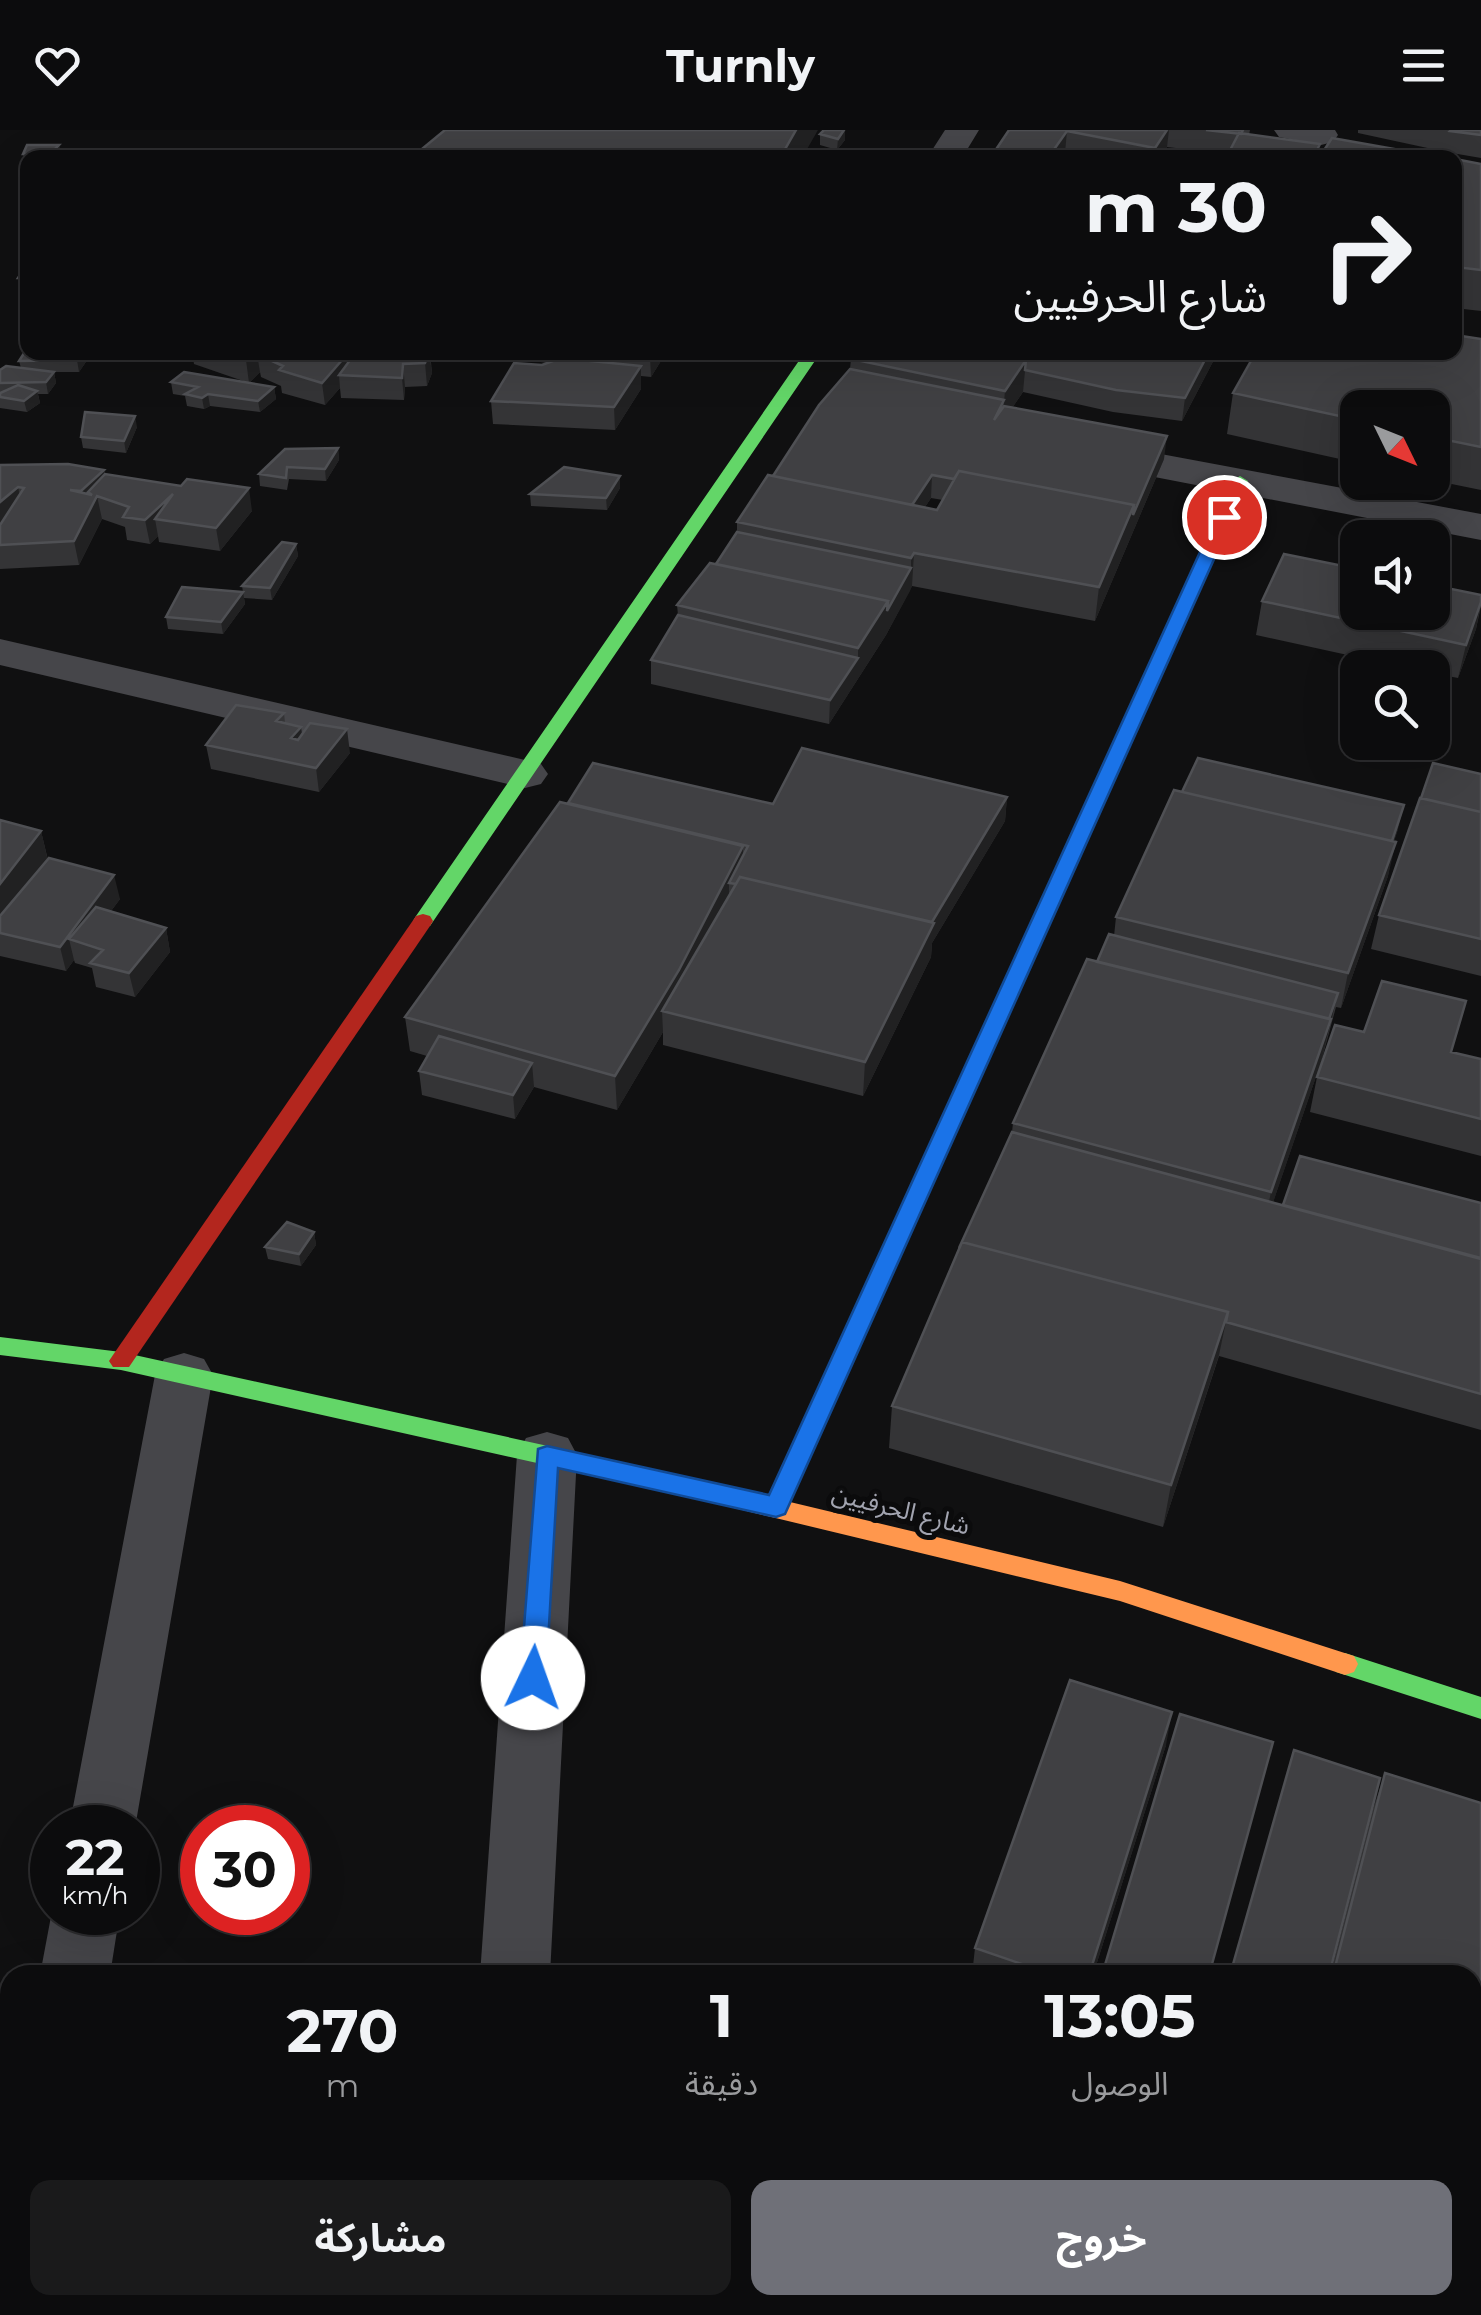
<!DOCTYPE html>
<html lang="ar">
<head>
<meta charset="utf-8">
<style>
  body { margin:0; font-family:Montserrat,"Noto Sans Arabic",sans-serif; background:#1a1a1b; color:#f1f3f6; direction:rtl; height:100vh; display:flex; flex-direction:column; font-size:38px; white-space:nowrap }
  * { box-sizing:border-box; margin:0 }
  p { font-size:32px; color:#9a9b9d }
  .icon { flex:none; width:55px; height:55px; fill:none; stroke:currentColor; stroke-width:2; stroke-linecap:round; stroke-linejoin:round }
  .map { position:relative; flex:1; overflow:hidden; direction:ltr }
  .side { position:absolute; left:0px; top:1835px; width:1482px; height:350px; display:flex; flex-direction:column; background:#0c0c0d; border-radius:30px 30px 0 0; box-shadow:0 10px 40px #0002,0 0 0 2px #2c2c2e; direction:rtl }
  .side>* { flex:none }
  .guide { position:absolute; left:20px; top:20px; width:1442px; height:210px; border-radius:20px; box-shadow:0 10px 40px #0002,0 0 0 2px #2c2c2e; direction:rtl; background:#0c0c0d; color:#f1f3f6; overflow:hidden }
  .needle { width:65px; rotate:133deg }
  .buttons { position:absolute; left:1340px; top:260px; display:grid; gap:20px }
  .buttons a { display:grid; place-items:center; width:110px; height:110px; border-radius:20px; background:#0c0c0d; box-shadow:0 10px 40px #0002,0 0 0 2px #2c2c2e; font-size:50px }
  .speed { position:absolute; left:30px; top:1675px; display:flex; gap:20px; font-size:50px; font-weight:700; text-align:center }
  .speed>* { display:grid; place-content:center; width:130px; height:130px; border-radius:50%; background:#0c0c0d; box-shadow:0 10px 40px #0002,0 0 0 2px #2c2c2e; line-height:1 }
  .speed small { font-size:25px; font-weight:400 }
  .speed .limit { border:15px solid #d22; background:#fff; color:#111 }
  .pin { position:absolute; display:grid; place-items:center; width:85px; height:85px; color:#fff; margin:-42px; border:5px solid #fff; border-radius:50%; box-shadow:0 2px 10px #0007 }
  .me { position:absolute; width:110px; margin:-55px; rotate:3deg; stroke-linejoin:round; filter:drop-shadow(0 0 8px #0008) }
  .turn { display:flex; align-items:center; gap:35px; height:210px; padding:0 30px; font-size:45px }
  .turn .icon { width:130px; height:130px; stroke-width:2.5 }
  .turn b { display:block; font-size:70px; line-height:85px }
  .eta { display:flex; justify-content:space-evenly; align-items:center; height:170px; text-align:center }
  .eta b { font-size:60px; font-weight:700; line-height:70px }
  .action { display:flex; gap:20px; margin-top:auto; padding:20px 30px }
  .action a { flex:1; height:115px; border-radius:20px; background:#6f7078; color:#fff; font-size:40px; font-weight:700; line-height:115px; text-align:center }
  .action a+a { background:#1a1a1b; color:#f1f3f6 }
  header { display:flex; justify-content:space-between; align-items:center; height:130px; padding:0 30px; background:#0c0c0d; font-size:45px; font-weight:700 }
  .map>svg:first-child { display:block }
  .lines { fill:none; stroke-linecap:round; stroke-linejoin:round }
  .street { fill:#46464a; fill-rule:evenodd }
  .fast { fill:#63d668; fill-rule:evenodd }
  .slow { fill:#ff974d; fill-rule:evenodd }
  .jam { fill:#b3261e; fill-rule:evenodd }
  .wall { fill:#343436; fill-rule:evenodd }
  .shaded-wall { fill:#212122 }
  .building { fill:#404043; stroke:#4f5054; stroke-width:2.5 }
  .route { fill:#1a73e8; stroke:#114b97; stroke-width:2.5 }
  .labels { text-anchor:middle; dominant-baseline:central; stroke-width:10; stroke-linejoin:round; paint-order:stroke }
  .street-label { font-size:25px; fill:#a2a4b0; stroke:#0b0b0c }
</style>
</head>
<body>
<header><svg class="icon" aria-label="menu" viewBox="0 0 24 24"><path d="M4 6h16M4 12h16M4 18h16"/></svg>Turnly<svg class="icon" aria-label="heart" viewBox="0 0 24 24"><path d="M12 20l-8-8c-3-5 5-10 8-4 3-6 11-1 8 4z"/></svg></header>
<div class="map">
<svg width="1481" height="2185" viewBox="0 0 1481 2185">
  <rect width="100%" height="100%" fill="#101011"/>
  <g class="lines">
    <path class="street" d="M945 0H979L962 28H927Z
      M1274 0H1335L1338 5 1333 12 1321 15 1279 7Z
      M1086 310 1481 384V410L1072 331 1066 322 1072 313Z
      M0 509 525 630 541 634 548 644 541 654 525 658 0 535Z
      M184 1223 204 1229 213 1245 135 1698H69L155 1245 164 1229Z
      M547 1302 568 1308 577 1325 550 1845H480L517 1325 526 1308Z
      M52 1781 120 1782 110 1845H40Z
      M10 2139V2175H52L51 2185H0V2143Z
      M457 2175H533L532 2185H456Z
      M534 2175H631L635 2185H538Z"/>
    <path class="fast" d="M805 222H821L430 796H416L413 791 416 786Z
      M1240 346 1248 351 1126 623 1117 629 1110 627 1108 623 1232 351Z
      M0 1207 121 1222 680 1345 689 1348 692 1355 689 1362 680 1365 121 1240 0 1225Z
      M1345 1523 1481 1567V1589L1336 1542 1332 1534 1336 1526Z"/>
    <path class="slow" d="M1117 617 1126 623 790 1372 1120 1451 1354 1526 1358 1534 1354 1542 1345 1545 1120 1471 680 1365 671 1362 668 1355 671 1348 680 1345 768 1366 1108 623Z"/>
    <path class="jam" d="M423 784 430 786 433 791 430 796 129 1237H113L109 1231 113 1225 416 786Z"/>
  </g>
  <path class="wall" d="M845 0V10L837 20 820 15V4Z
    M1009 0H1250L1249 5 1228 24 1167 17 1160 28H1091L1065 23 1062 28H995V21Z
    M1358 0H1481V28L1446 22 1358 3Z
    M59 15 61 26 59 28H28V35H25L23 24Z
    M1455 29 1481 34V181L1455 178Z
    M28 133V160H20L18 148Z
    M1481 209V360L1432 350V278H1358V333L1227 304 1233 263Z
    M192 222H430L432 243 427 256 405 257 404 270 341 268 340 258 325 275 282 263 281 256 261 247 260 242 249 253 194 234Z
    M522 222H664V226L651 247 641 246V259L615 300 493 294 491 271 542 235 547 233 522 229Z
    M1218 222 1182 291 1113 282 1023 262 1012 278 1164 329 1095 491 912 456 886 505 829 594 651 554V530L678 485 677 475 716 434 737 402V392L773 346 850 239 851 229ZM931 368 943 370 937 380 925 377Z
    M90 226 79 242H54L56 253 48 264H38L40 273 27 282 0 278V240L21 238 19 231Z
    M171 252 274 257 276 269 260 282 210 276 204 279 187 276 185 266 173 264Z
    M137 297 126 323 83 318 81 307Z
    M338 318 339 330 326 351 289 349 287 360 260 356 259 344Z
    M0 335 104 340 105 344 252 381 220 421 159 412 158 406 150 414 127 410 125 397 102 389 79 435 0 439Z
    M620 358 607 380 531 376 530 364Z
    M296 414 298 426 272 470 244 468 245 474 223 504 168 499 166 487 243 462 242 456Z
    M1481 465V476L1476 499 1458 548 1432 543V538H1407L1256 505 1262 471Z
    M284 583 285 593 301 597 302 605 350 623 319 662 211 639 206 615Z
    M1481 644V846L1371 819 1379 785Z
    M1007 667 1005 691 932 813 931 827 863 966 663 915V902L617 980 534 957 515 989 422 965 419 941 427 926 410 921 405 887 568 674H773Z
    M0 690 41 701 48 730 120 769 111 781 166 798 170 822 135 867 96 857 92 838 75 833 74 830 66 841 0 826Z
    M1398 699 1394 711 1388 746 1341 878 1336 877 1321 932 1273 1072 1283 1075 1481 1073V1300L1219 1226 1163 1397 889 1318 892 1276 959 1118 1012 1002 1013 993 1114 806 1116 787Z
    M1364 902 1481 929V1026L1310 982 1317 947Z
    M314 1102 316 1115 301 1136 268 1129 265 1117Z
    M1166 1615 1093 1845H972L975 1818Z
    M1385 1643 1481 1673V2185L1472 2175V1845H1330L1372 1682Z"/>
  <path class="shaded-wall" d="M796 0H818L802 28H780Z
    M845 0V10L837 20 838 9Z
    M1167 0H1169L1167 17 1160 28H1154L1155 18Z
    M1067 1 1065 23 1062 28H1048Z
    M59 15 61 26 59 28H51L50 24Z
    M82 222H90V226L79 242 77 230Z
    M254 222H276L257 224 260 242 249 253 246 230Z
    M349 222H355L357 240 339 245 340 258 325 275 322 253Z
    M429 222 432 243 427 256 425 233Z
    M652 222H664V226L651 247 650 225Z
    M1209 222H1218L1182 291 1185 268Z
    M1026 230 1023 262 1002 293 1005 261Z
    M403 234 405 257 404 270 402 248Z
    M641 236V259L615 300 614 277Z
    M54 242 56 253 48 264 46 252Z
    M274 257 276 269 260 282 258 271Z
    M37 261 40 273 27 282 24 271Z
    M208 264 210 276 204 279 202 268Z
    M135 286 137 297 126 323 124 311Z
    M1167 306 1164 329 1095 491 1099 457 1134 375Z
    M338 318 339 330 326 351 325 339Z
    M104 340 108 363 97 366 102 389 79 435 74 411 86 384 81 361Z
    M932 345 931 368 905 407 906 383Z
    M620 346V358L607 380 606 368Z
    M18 357 23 381 0 399V372Z
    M249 358 252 381 220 421 216 398Z
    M173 364 155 389 158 406 150 414 145 390Z
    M296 414 298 426 272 470 270 458Z
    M914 423 912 456 910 461 886 505 829 594 830 570 858 528V518L888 471 911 438V428Z
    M243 462 245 474 223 504 221 492Z
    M1481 472 1476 499 1458 548 1466 515Z
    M301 597 304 621 291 608Z
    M347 599 350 623 319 662 316 638Z
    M1007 667 1005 691 932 813 931 827 863 966 865 932 927 801Z
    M1404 675 1398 699 1384 741 1390 717Z
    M41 701 51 744 0 803V754Z
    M1396 712 1388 746 1341 878 1348 843Z
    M743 716V750L729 753V776L662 881 663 902 617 980 615 946Z
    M114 745 120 769 86 814 69 809 74 830 66 841 60 817Z
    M166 798 170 822 135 867 129 843Z
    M1338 863 1321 932 1262 1105 1271 1062 1324 900Z
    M532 933 534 957 515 989 513 965Z
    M314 1102 316 1115 301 1136 299 1124Z
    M1228 1182 1219 1225 1163 1397 1171 1355Z
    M1172 1582 1166 1615 1093 1845H1089Z"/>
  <path class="building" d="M445 0H796L780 28H411Z
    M824 0H844L838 9 820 4Z
    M1009 0H1167L1155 18 1067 1 1048 28H1029L995 21Z
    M1206 0H1243L1241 4Z
    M1451 0H1481V5L1450 1Z
    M1239 3 1320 14 1313 28H1226Z
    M1332 8 1445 28H1319Z
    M27 15H59L50 24H23Z
    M1455 29 1481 34V140L1455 137Z
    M28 133V148H18Z
    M1455 205 1481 209V317L1432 307V278H1358V290L1233 263 1256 222H1455Z
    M28 217V222H82L77 230 19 231Z
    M223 222H254L246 230Z
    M259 222H349L322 253 279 240 283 236 257 224Z
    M356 222H429L425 233 403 234 402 248 339 245Z
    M855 222H992L1026 230 1005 261 851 229Z
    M992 222H1209L1185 268 1116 260 1025 240 1026 230Z
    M561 228 641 236 614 277 491 271 514 233 542 235Z
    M6 236 54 242 46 252 0 253V240Z
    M850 239 1004 270 994 290 1004 276 1167 306 1133 385 1134 375 959 341 954 349 932 345 912 375 773 346 819 275Z
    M184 242 274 257 258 271 208 264 202 268 185 264 198 257 171 252Z
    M18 255 37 261 24 271 0 267V263Z
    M85 282 135 286 124 311 81 307Z
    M338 318 325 339 287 337 286 348 259 344 285 319Z
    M68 334 104 340 81 361 70 360 92 365 88 362 105 344 181 356 187 349 249 358 216 398 155 389 173 364 145 390 123 387 129 377 97 366 74 411 0 415V395L24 358 18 357 0 372V335Z
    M564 337 620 346 606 368 530 364Z
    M959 341 1134 375 1099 457 914 423 911 428 737 392 768 345 937 380Z
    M737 402 911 438 887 481 888 471 716 434Z
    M282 412 296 414 270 458 242 456Z
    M1284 424 1358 439V482H1432V455L1481 465V472L1466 515 1262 471Z
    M710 433 888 471 858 518 677 475Z
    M182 457 243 462 221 492 166 487Z
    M678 485 858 528 830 570 651 530Z
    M236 575 284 583 276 591 301 597 291 608 298 610 310 593 347 599 316 638 206 615Z
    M802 618 1007 667 932 792 740 747 736 754 729 753 748 716 568 673 593 633 773 674Z
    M1198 628 1404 675 1392 711 1182 662Z
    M1433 633 1481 644V682L1421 668Z
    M1174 660 1396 712 1348 843 1116 787Z
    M1420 668 1481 682V809L1379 785Z
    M560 672 743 716 679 840 615 946 405 887Z
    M0 690 41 701 0 754Z
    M49 728 114 745 60 817 0 803V786Z
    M740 747 934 793 865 932 662 881Z
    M96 777 166 798 129 843 90 833 103 820 69 809Z
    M1109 804 1338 863 1329 889 1097 832Z
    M1087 829 1331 889 1271 1062 1013 993Z
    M1382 851 1466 871 1451 922 1481 929V989L1317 947 1335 895 1364 902Z
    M439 906 532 933 513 965 419 941Z
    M1012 1002 1481 1129V1264L1226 1192 1228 1182 962 1112 959 1118Z
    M1300 1026 1481 1073V1128L1283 1075Z
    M287 1092 314 1102 299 1124 265 1117Z
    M962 1112 1228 1182 1171 1355 892 1276Z
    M1070 1550 1172 1582 1089 1845H1054L975 1818Z
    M1180 1584 1273 1612 1209 1845H1102Z
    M1294 1620 1380 1648 1329 1845H1230Z
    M1385 1643 1481 1673V1982L1472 1979V1845H1333Z
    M1472 1987 1481 1990V2185H1227L1231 2175H1472Z"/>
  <path class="route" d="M1224 382 1233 387 785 1384 776 1387 558 1338 546 1548 543 1556H524L520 1548 538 1319 547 1316 769 1365 1216 387Z"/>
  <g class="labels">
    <g class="street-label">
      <text transform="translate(901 1379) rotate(14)">شارع الحرفيين</text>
    </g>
  </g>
</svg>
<div class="buttons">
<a><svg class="needle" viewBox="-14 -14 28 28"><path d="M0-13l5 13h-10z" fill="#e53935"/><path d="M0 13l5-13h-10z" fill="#9a9b9d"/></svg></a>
<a><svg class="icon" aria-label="sound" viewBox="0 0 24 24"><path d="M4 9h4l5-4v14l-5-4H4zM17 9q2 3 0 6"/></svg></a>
<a><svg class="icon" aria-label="search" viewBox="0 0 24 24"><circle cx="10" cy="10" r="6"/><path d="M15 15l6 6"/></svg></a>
</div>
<div class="speed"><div>22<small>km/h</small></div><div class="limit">30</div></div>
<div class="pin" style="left:1224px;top:387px;background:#d93025"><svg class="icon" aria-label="arrive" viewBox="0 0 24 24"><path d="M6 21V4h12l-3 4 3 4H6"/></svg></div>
<svg class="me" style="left:533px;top:1548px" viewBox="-20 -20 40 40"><circle r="19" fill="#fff"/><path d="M0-13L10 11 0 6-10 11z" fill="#1a73e8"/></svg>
<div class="guide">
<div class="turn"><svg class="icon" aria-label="right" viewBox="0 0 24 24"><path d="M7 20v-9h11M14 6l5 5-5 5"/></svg><div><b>30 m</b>شارع الحرفيين</div></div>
</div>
<section class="side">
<div class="eta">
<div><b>13:05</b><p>الوصول</p></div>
<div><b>1</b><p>دقيقة</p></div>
<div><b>270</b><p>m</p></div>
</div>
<div class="action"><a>خروج</a><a>مشاركة</a></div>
</section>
</div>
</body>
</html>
